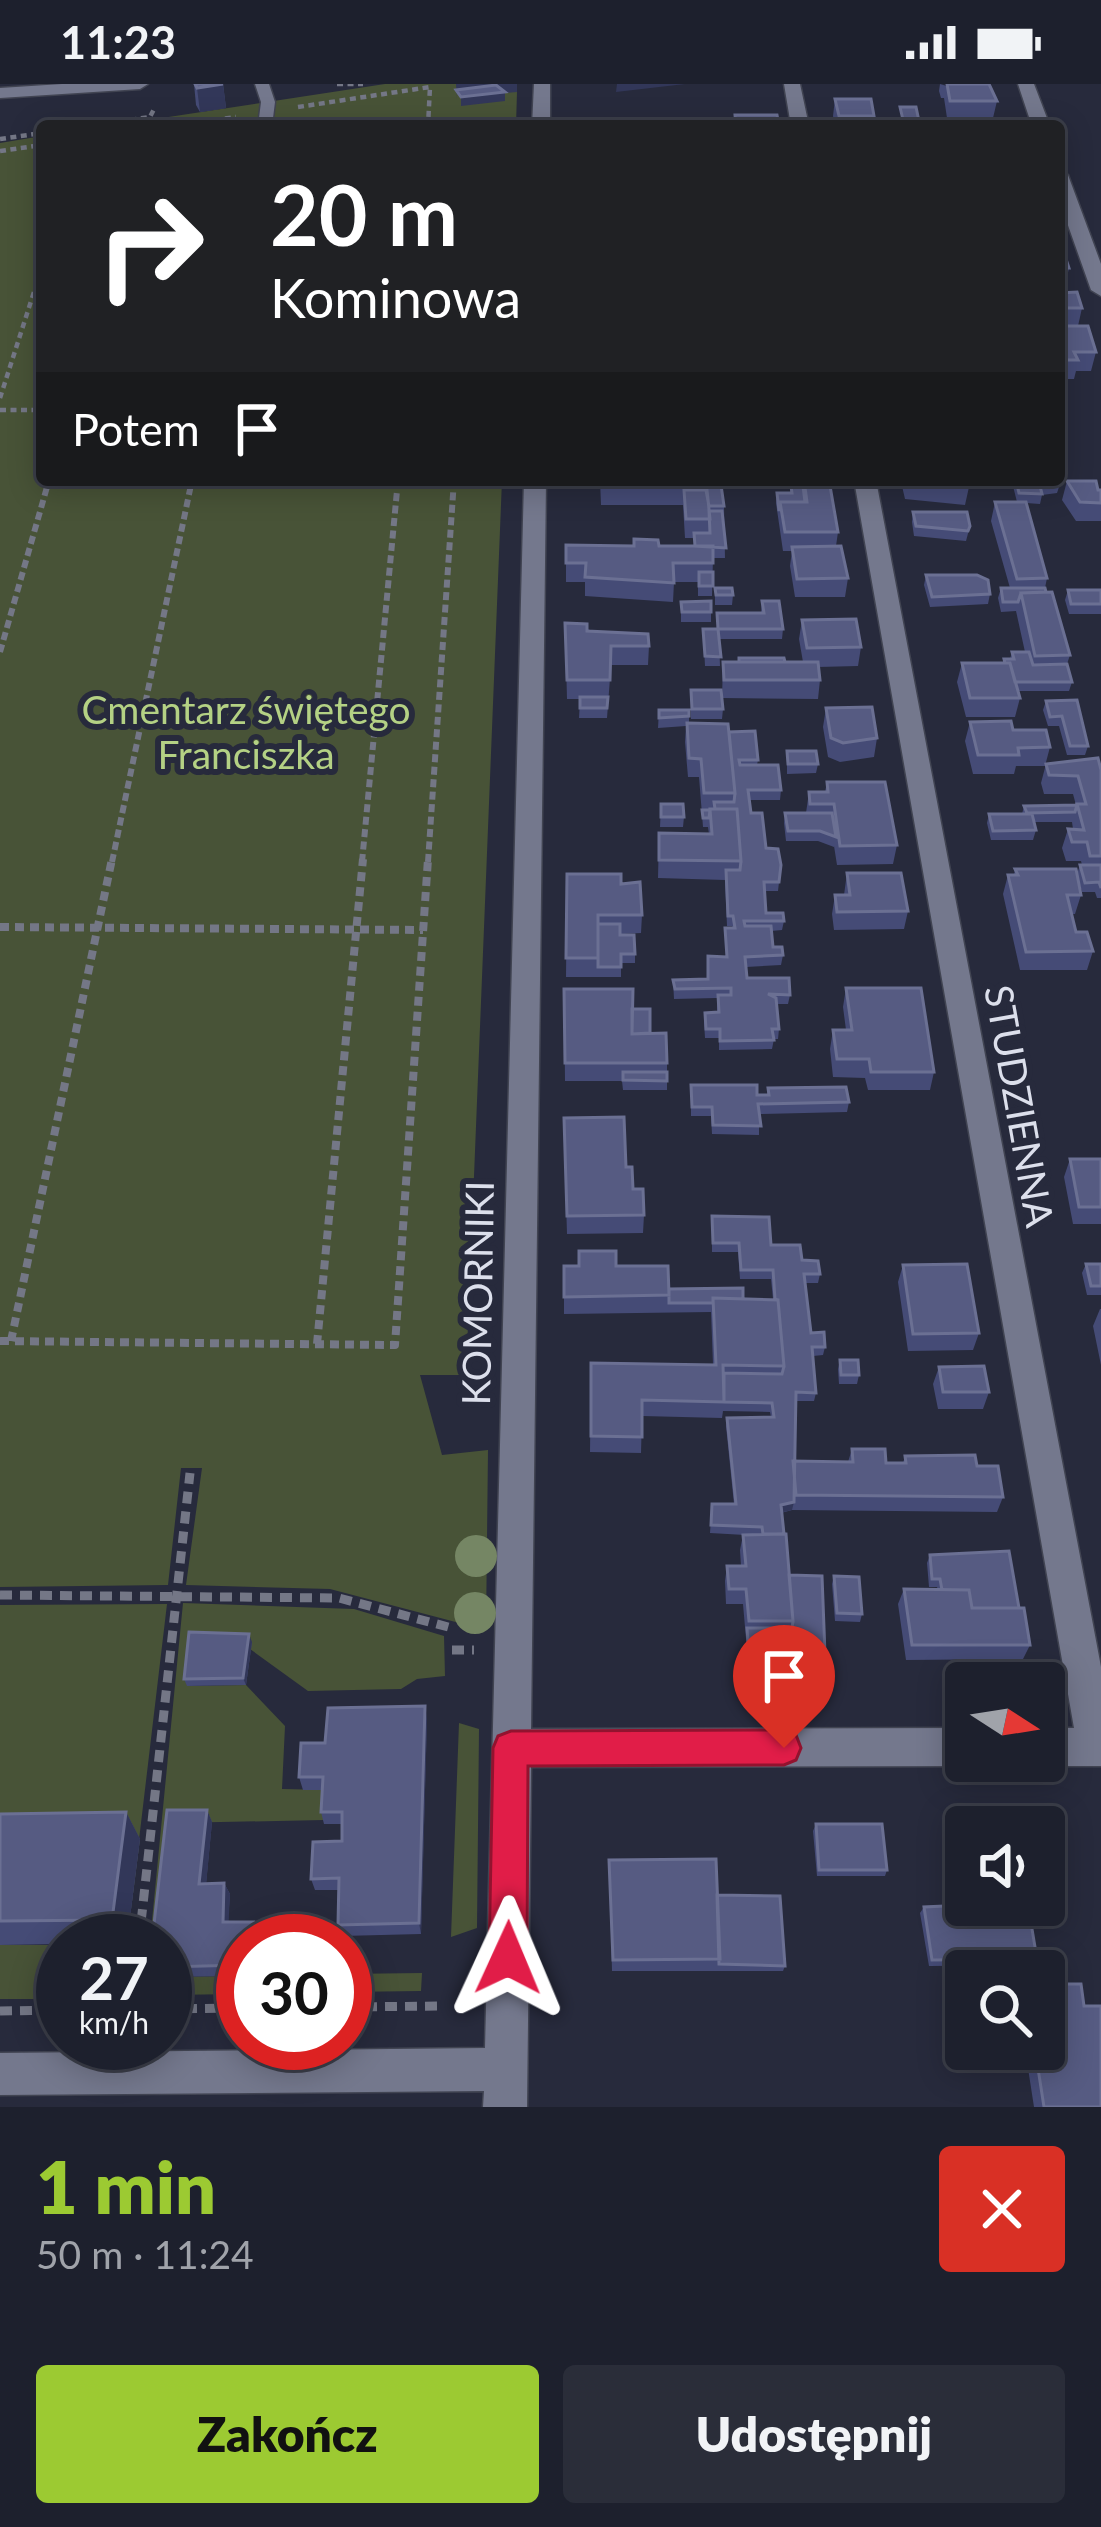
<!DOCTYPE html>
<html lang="pl">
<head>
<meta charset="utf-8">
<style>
  body { margin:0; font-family:Lato,sans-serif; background:#2a2d39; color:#f1f3f6; height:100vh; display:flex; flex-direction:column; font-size:45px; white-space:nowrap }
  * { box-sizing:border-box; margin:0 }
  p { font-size:39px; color:#a0a3aa }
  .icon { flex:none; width:66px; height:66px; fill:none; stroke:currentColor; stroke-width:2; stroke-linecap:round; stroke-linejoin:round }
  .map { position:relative; height:2023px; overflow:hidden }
  .details { display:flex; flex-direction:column; background:#1d202d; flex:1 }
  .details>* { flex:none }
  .banner { position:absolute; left:36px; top:36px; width:1029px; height:366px; border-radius:12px; box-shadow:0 6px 30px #0003,0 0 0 3px #3b3e49; background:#202124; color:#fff; overflow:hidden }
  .needle { width:78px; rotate:102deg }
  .tools { position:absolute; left:945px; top:1578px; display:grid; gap:24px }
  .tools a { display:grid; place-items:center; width:120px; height:120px; border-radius:12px; background:#1d202d; box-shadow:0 6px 30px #0003,0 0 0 3px #3b3e49; font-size:60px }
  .speed { position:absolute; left:36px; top:1830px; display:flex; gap:24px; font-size:60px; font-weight:700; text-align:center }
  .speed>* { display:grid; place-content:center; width:156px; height:156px; border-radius:50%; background:#1d202d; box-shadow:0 6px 30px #0003,0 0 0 3px #3b3e49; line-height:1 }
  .speed small { font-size:30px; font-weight:400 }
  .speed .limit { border:18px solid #d22; background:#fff; color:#111 }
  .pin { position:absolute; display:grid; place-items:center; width:102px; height:102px; color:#fff; margin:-123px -51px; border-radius:50% 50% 50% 0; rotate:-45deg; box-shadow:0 0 12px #0007 }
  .pin .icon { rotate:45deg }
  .me { position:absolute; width:132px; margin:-66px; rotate:1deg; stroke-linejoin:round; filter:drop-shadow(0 0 9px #0008) }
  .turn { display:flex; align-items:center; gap:42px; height:252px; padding:0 36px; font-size:54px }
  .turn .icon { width:156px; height:156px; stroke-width:2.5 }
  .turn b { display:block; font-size:84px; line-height:102px }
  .then { display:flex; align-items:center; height:114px; padding:0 36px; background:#0003; gap:24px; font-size:45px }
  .round { display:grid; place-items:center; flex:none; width:126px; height:126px; border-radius:12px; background:#2a2d39 }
  .head { display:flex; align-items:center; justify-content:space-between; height:204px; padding:0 36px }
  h1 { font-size:72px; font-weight:800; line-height:90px; color:#9cca32 }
  .button { display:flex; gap:24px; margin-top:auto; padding:24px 36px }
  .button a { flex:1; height:138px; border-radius:12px; background:#9cca32; color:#111; font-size:48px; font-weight:800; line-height:138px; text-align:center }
  .button a+a { background:#2a2d39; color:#f1f3f6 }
  .status { display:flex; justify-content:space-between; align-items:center; height:84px; padding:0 60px; background:#1d202d; direction:ltr }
  .status svg { height:33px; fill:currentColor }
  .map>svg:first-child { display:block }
  .green { fill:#485337 }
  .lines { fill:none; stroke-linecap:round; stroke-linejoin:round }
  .lane-casing { stroke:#414452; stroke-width:3 }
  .street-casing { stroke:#414452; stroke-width:3 }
  .secondary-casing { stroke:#414452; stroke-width:3 }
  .path-far3 { stroke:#747786; stroke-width:4.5; stroke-dasharray:6 4.5; stroke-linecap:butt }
  .path-far2 { stroke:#747786; stroke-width:6; stroke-dasharray:8 4.5; stroke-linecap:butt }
  .path-far1 { stroke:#747786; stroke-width:8; stroke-dasharray:9 6; stroke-linecap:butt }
  .path { stroke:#747786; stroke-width:9; stroke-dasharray:12 8; stroke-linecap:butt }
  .lane { fill:#74788d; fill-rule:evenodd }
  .street { fill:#74788d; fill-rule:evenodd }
  .secondary { fill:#74788d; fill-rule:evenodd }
  .tree { fill:#758664 }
  .wall { fill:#454b76 }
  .shaded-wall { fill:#323759 }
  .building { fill:#565b82; stroke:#6b7093; stroke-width:3 }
  .route { fill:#e11d48; stroke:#92132f; stroke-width:3 }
  .labels { text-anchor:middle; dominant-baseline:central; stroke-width:12; stroke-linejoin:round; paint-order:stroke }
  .park-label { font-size:39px; fill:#b4d184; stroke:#272a3c }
  .street-label { font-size:39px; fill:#dcdfeb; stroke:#272a3c }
</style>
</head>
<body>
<div class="status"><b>11:23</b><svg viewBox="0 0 49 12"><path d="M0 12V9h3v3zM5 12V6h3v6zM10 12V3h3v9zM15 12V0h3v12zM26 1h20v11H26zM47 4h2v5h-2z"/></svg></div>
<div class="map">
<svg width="1101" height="2023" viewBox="0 0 1101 2023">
  <rect width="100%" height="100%" fill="#272a3c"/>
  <path class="green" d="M385 0H458L517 8 516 42H109Z
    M42 52V396H502L466 1291H420L442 1371 488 1366 486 1546 330 1505 186 1501 202 1384H181L168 1501 0 1503V59Z
    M183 1519 354 1525 444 1552 445 1592 417 1595 401 1605 308 1607 250 1565 187 1602 246 1601 285 1642 282 1705 327 1706 324 1736 173 1739 160 1857H150Z
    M167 1520 127 1857 140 1755 0 1756V1521Z
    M459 1639 479 1645 477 1844 451 1853Z
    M0 1861H63L60 1915H0Z
    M422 1889 421 1907 345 1908V1890Z
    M243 1892V1910L165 1911V1893Z"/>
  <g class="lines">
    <g class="lane-casing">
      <path id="lane" d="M255 0H269L275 18 272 42H258L261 18Z"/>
    </g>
    <g class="street-casing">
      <path id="street" d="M534 0H550V42H532Z
        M784 0H800L809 42H791Z
        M1018 0H1034L1050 42H1032Z
        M1059 86 1068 91 1101 180V212L1091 206 1059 116Z
        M524 396H546L531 1645 966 1644V1677H979L966 1682 531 1683 527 2023H483L484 2007 0 2011V1969L485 1964Z
        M854 396H876L1101 1583V1682H1044L1031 1677H1044V1644H1074Z"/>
    </g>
    <g class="secondary-casing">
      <path id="secondary" d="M62 0H148L140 5 0 14V4Z"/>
    </g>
    <path class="path-far3" d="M337 0H363
      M298 23 430 3 428 42
      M89 42 150 33 154 25
      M173 42 236 33
      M0 55 42 49
      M0 67 42 61
      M0 314 42 183
      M0 326H42"/>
    <path class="path-far2" d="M0 568 49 396
      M112 778 192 396
      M362 778 398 396
      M428 778 454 396"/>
    <path class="path-far1" d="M0 843 423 846
      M0 1257 395 1261 428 775
      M11 1257 112 775
      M317 1260 363 775"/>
    <path class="path" d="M0 1511 339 1514 452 1544
      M452 1566H474
      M139 1857 190 1389
      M345 1923 441 1922
      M165 1925 243 1924
      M0 1927 63 1926"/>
    <use href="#lane" class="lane"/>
    <use href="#street" class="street"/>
    <use href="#secondary" class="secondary"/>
  </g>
  <g class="tree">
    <circle cx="476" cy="1472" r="21"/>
    <circle cx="475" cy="1529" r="21"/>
  </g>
  <path class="wall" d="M194 0H223L226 24 200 28 196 21Z
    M940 0 997 17 993 34H947L944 14H941L939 7Z
    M835 15 874 32 873 42H835L833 32Z
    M1059 154 1069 184 1065 202H1059Z
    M1059 209 1082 224 1078 242 1096 268 1091 287H1076L1074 295H1059Z
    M600 396 706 401 724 422 725 474H713L712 512H698V498H674L673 518 585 512V498H566V461L694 462V454H685L683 421H601Z
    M747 396H829L838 448 836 462 848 494 845 513H795L790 482 792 467H783L776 419 777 409H790L791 402 803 401H748Z
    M903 396H967L969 403 965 421 905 415 902 402Z
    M1014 396H1058L1060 400 1057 409 1042 411 1040 420 1026 419 1047 494 1045 504 1070 571 1067 580 1072 598 1069 607H1018L1020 614 1015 633H966L957 598 962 579H1003L1004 575H1010L1012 568H1025L1016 527 1001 528 998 514 1001 504H1010L991 437 995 418H1017L1013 402Z
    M1067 397 1101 406V437H1076L1062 416Z
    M913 428 970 442 966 457 914 452 912 438Z
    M926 491 990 510 988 520 930 523 924 501Z
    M715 504 733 511 732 521H715Z
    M1068 506H1101V530H1069L1065 516Z
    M762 517 783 545 782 555H719L720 582H705L703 545H717V529H761Z
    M681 518 711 528V538H681Z
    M802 536 861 563 858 582 818 583 820 596 818 615 722 614 723 578H803L799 555Z
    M565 539 649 562 648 581H611L607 634H579L580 615H567Z
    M691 606 723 625 722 635H691Z
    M1046 617 1088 662 1085 671H1067L1059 642H1048L1043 626Z
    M826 624 877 654 874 673 840 678 828 673 823 643Z
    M659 626H689V639L729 648 758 676 757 681 781 706 780 716H749L751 729 766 764 781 781 778 807H764L766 829 784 837 782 846 771 847 773 863 783 871 781 881 746 883 747 894 790 911 788 920H776L779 945 778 955H774L772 965 719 966V954H705L704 938 705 929 717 928V914L674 915 673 896 707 895 708 872 726 873 725 844H733L732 842H727L725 796 658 794 659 749 709 750 708 743H703L699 693H688L685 658 686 642 658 644Z
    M970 638 1013 646 1050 663 1045 682H1016L1014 690H973L965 657Z
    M787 667 818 680 816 689 787 690Z
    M1046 680 1101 686V814H1097L1095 808H1082L1077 791 1081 811 1075 830H1072L1076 848 1093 867 1087 886H1020L1003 810 1008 791H1014L1015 785 1077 790 1080 781H1082L1081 777H1066L1062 764 1068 745H1073L1072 738H1034L1036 746 1033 756H991L987 739 989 730H1022L1024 722 1076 721 1073 710H1044L1041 699Z
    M827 698 897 761 893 780 837 781 834 762V763L818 757H786L784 739 785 729H806L809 708H825Z
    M661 720 684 733 683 743H660Z
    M847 789 908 827 904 845 834 846 832 830 835 811H844Z
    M567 790 621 800 642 831 641 849 620 850 635 870V879H621V893H566Z
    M846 904 934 988 930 1006H868L865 994 833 993 830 965 833 946H846L843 923Z
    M564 905 632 925 650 949 667 979V1006H623L622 997H565Z
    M691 1001 757 1011H767L768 1004 849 1018 847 1028 759 1030V1051L712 1050 711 1032H691Z
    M564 1052 626 1083 644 1131 643 1149 567 1150Z
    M1070 1075H1101V1140H1073L1064 1093Z
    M712 1132 802 1176 820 1190 818 1199H805L811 1249 825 1263 823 1271 813 1272 816 1309 814 1317H796L795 1377 848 1378 852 1365 886 1379H903L905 1372 977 1382 1003 1413 997 1428 792 1426 781 1429 789 1491 825 1570 823 1577 748 1578 743 1520H726L725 1497 727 1482H741L740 1466 743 1451H745L710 1449 712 1420H734L726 1342 727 1334 771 1333 770 1328 723 1327 722 1334 642 1332 641 1369 590 1368 591 1279 713 1281 711 1228 564 1230V1182H616L669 1205 743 1215H773L771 1195H740L738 1168H712Z
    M1086 1180H1101V1211H1087L1082 1189Z
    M903 1181 979 1249 973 1266 908 1267 898 1198Z
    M1100 1225H1101V1281L1093 1242Z
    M840 1276 859 1291 857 1300H839L838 1285Z
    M939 1283 989 1308 983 1325H938L933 1300Z
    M930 1471 1019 1524 1030 1561 1023 1575 906 1576 898 1520 904 1505 938 1506 937 1503H929L927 1479Z
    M834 1492 862 1530 860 1538 835 1537 832 1500Z
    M252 1558 246 1601 187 1602 184 1595Z
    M427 1635 421 1850 342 1852 338 1841 339 1806H315L311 1795 342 1757V1740H324L321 1728 322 1706H303L299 1693 325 1659Z
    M207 1726 212 1738 206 1800 224 1799 230 1810 228 1838 258 1847H288L292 1857H243V1892L165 1893V1857Z
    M126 1728 140 1755 127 1857H63V1860L0 1861V1730Z
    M816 1740 887 1786 885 1792H817L813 1747Z
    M609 1776 717 1811 785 1882 783 1887H612Z
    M924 1823 1037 1875 1033 1881 929 1882 920 1829Z
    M1046 1900 1084 1922 1101 2023H1034L1025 1965H1044V1902Z"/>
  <path class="shaded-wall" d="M223 0 226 24 200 28 197 4Z
    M456 0H517V8L505 9V17L461 22V13L456 6 457 15Z
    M617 0H685L616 8Z
    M794 1418 792 1426 779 1429 781 1421Z
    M249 1550 252 1558 246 1601 243 1594Z
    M425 1622 427 1635 421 1850 419 1839Z
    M207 1726 212 1738 205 1812 199 1800Z
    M126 1728 140 1755 127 1857H125L112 1836Z
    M224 1799 230 1810 228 1849 223 1838Z"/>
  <path class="building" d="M195 0H223L197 4Z
    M947 0H989L997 17H950Z
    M496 1 505 8 461 13 456 6Z
    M835 15H871L874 32H839Z
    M900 23H916L920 42H894L893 40H904Z
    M735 31H777L779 42H736Z
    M1059 154 1069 184H1059Z
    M1077 208 1082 224H1059V209Z
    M1059 242H1088L1096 268H1074L1078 276H1062L1059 269Z
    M601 396H706V402L601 403Z
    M804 396H829L838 448H785L780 418H807Z
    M908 396H967L969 403Z
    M1016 396H1058L1060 400 1040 402 1042 410 1019 409Z
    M1067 397H1096L1098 406H1101V419L1080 418Z
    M705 401H721L724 422H709Z
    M791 402H803L805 418H780L779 427 777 409H792Z
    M684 406H707L710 435H686Z
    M995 418H1026L1047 494 1017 495Z
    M709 427H722L726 464 695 462 694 449H710Z
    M913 428H967L970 442 968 447 916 442Z
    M634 455 658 456 659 462H713V479H673L674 499 585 493 586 479H566V461L634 462Z
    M841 462 848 494 797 495 792 463Z
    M699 488H713V502H699Z
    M926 491H977L988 496 990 510 932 513Z
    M715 504H732L733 511H716Z
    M1001 504H1045L1046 508 1021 509 1018 518H1003Z
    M1068 506H1101V520H1071Z
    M1052 508 1070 571 1035 572 1021 509Z
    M711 517V528H682L681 518Z
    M762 517H779L783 545H718L717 529H764Z
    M856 535 861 563 807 564 802 536Z
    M565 539 587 540V547L648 550 649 562H611L610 596H567Z
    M703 545H718L721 573 705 572Z
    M1012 568H1029L1033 581 1067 580 1072 598H1015L1010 579H1005L1004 575H1014Z
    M739 574H784L785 578H739Z
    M723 578H818L820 596H724Z
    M962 579H1010L1020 614H970Z
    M691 606H721L723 625H692Z
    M580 613H608L607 624H580Z
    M1077 616 1088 662H1070L1062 632 1050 633 1046 617Z
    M872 623 877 654 843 659 831 654 826 624Z
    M659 626H689V632L659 634Z
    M1011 637 1013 646H1046L1050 663 1018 664 1019 671H978L970 638Z
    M687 639 728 640 735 709H704L701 675 689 674Z
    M755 647 758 676H739L740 681H778L781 706H748L751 729H762L766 764 778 765 781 781 779 798H764L766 829H783L784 837H744L745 842H771L773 863H782L783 871 745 873 747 894H789L790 911 768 910 776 914 779 945H772L774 956 720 957V945H706L705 929 719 928 718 911H731V904L675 905 673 896 708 895V872L727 873 725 844H735L733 832H728L726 786H740L741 777 737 725H715L714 718H734L735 709 729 648Z
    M787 667H816L818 680H788Z
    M1098 674 1101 686V772H1090L1087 758H1072L1068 745 1084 746 1077 720H1086L1078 692 1049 691 1046 680Z
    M827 698H885L897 761 840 762 834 720H810L809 708H828Z
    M661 720H683L684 733H661Z
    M1077 721 1075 728 1027 729 1024 722Z
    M710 725H737L741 777 659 776V749L712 750Z
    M702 726H710L709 734H703Z
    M785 729H832L836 753 820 747H788Z
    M989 730H1032L1036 746 993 747Z
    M1080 781H1101V804L1099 798 1085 799Z
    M1015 785H1076L1081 811H1067L1076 848H1087L1093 867 1026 868 1008 791H1018Z
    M847 789H901L908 827 837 828 835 811H850Z
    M567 790H621V800L640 798 642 831H598V874H566Z
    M598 840H620V851H634L635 870H621V883H598Z
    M846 904H921L934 988H871L869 975H837L833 946H852Z
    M564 905H633L632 950 666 949 667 979H565Z
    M632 925H650V949L632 950Z
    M623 988H667V997L623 996Z
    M691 1001H757V1011H769L768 1004 846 1003 849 1018 758 1020 761 1042 713 1041 712 1023H692Z
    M624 1033 626 1083H632L633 1105H643L644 1131 567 1132 564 1034Z
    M1070 1075H1101V1123H1079Z
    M712 1132 769 1133 771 1161H800L802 1176 818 1177 820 1190H804L811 1249 824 1248 825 1263H812L816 1309 796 1308 794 1418 781 1421 784 1450H763L762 1443 711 1441 712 1420H736L727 1334 774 1333 772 1319 724 1318V1289L782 1290 784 1282 778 1216 775 1215 773 1186H741L739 1159H713Z
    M579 1167H616V1182H668L669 1211 564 1213V1182H579Z
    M967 1180 979 1249 913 1250 903 1181Z
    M1086 1180H1101V1202H1091Z
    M743 1204V1215L713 1214V1219H669V1205Z
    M713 1214 778 1216 784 1282 723 1281 724 1318 642 1316V1353L591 1352V1279L716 1281Z
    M840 1276H858L859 1291H841Z
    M984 1282 989 1308H943L939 1283Z
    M852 1365H885L886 1379H906L905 1372 975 1371 977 1382H998L1003 1413 796 1411 793 1377 853 1378Z
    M786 1450 793 1537H749L746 1505H729L727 1482H746L743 1451Z
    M1009 1467 1019 1524H972L969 1506H942L940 1495H932L930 1471Z
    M789 1491 822 1492 825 1570 749 1571 747 1544H792L793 1537Z
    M834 1492 859 1493 862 1530 837 1529Z
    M904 1505 969 1506 972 1524H1024L1030 1561H912Z
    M189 1548 249 1550 243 1594 184 1595Z
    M425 1622 419 1839 338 1841 339 1794 311 1795 313 1758 342 1757V1728H321L323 1693H299L301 1659H325L328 1624Z
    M167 1726H207L199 1800 224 1799 223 1838H254L256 1847H288L287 1857H243V1881L165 1883V1857H152Z
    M126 1728 112 1836 0 1837V1730Z
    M816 1740H882L887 1786H819Z
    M716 1775 720 1875 613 1876 609 1776Z
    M717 1811 780 1812 785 1882 719 1880Z
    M967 1821H1028L1037 1875 932 1876 924 1823Z
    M1046 1900H1081L1084 1922H1101V2023H1044L1035 1965H1044V1923H1049Z"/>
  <path class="route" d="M784 1646 796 1651 801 1664 796 1676 784 1681 528 1682 527 1874 521 1887 508 1893 495 1887 489 1874 493 1664 498 1652 511 1647Z"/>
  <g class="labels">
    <g class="park-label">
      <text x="246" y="625">Cmentarz świętego<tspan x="246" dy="45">Franciszka</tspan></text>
    </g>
    <g class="street-label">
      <text transform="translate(1020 1022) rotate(80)">STUDZIENNA</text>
      <text transform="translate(477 1209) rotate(-89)">KOMORNIKI</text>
    </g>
  </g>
</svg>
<div class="tools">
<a><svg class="needle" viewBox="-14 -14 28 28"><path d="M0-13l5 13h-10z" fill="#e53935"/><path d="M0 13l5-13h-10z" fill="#a0a3aa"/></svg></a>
<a><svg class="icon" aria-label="sound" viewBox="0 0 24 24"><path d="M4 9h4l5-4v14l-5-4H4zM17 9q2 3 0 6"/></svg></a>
<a><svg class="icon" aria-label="search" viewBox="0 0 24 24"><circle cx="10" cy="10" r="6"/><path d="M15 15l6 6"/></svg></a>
</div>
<div class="speed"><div>27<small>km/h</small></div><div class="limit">30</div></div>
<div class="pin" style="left:784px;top:1664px;background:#d93025"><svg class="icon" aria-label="arrive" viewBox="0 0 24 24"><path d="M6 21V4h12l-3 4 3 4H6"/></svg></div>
<svg class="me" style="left:508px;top:1874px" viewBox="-20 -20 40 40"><path d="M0-17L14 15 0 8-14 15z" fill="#e11d48" stroke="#fff" stroke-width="4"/></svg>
<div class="banner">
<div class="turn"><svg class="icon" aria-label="right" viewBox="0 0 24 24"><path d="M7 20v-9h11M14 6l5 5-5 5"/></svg><div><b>20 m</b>Kominowa</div></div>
<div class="then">Potem<svg class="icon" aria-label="arrive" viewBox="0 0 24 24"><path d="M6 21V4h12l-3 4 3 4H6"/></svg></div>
</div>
</div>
<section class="details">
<div class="head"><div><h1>1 min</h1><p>50 m · 11:24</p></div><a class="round" style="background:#d93025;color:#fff"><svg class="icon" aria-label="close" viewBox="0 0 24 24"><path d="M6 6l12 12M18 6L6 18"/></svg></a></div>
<div class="button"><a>Zakończ</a><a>Udostępnij</a></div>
</section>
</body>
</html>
